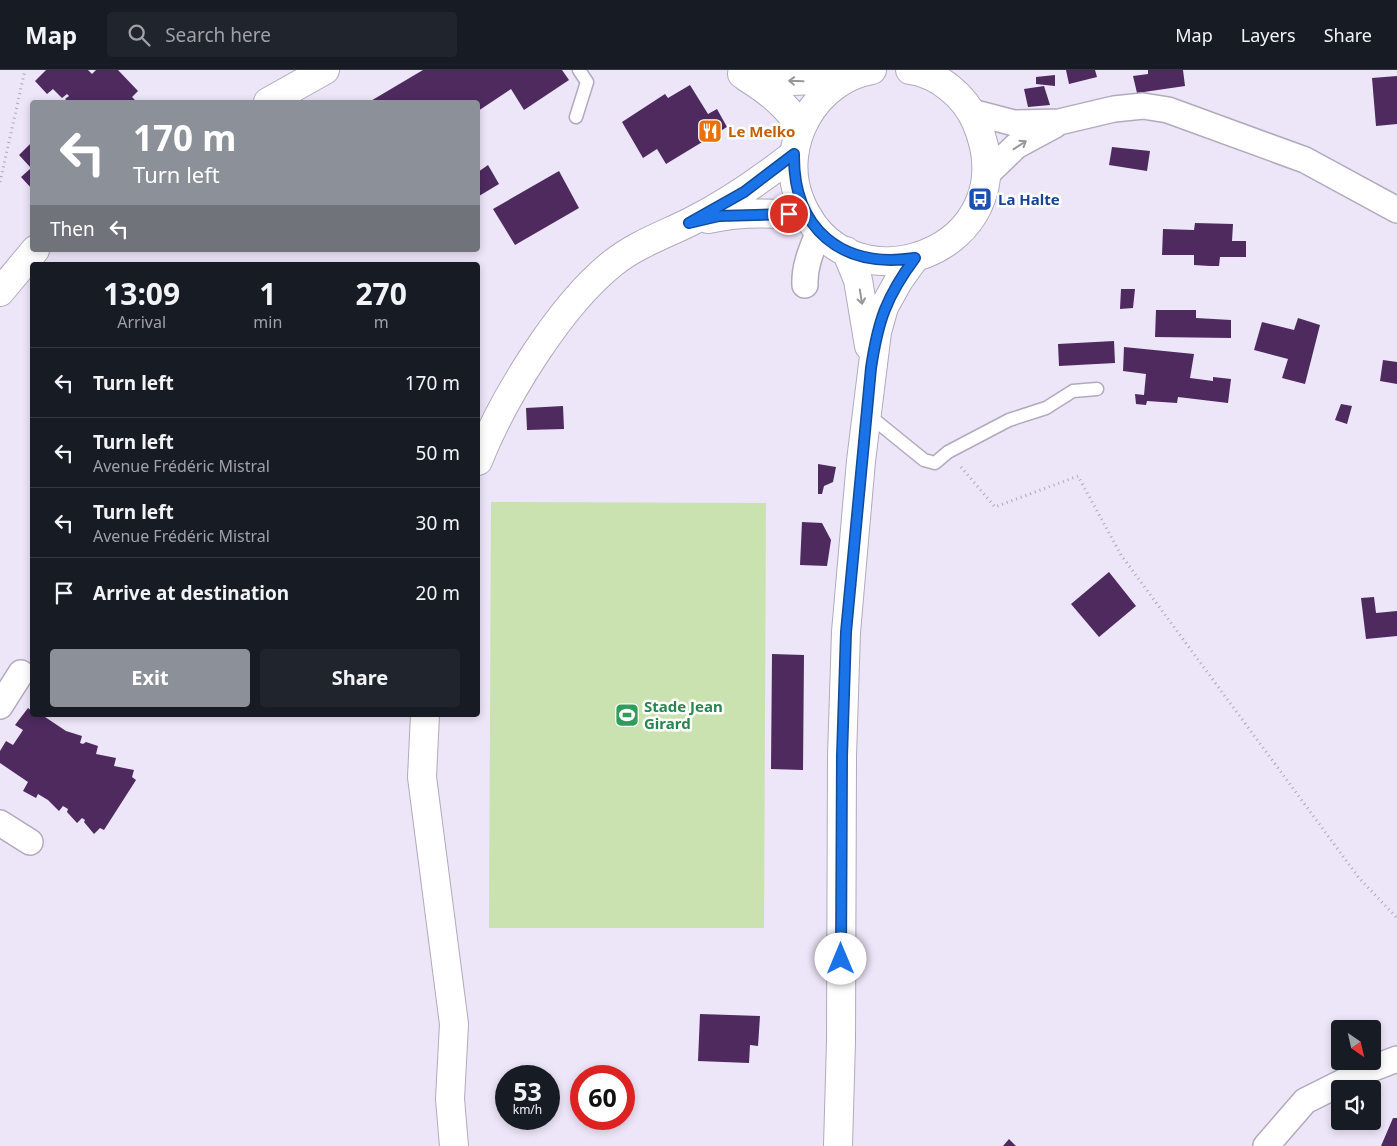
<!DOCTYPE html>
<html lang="en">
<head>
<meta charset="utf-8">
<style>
  body { margin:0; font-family:"Noto Sans",sans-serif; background:#20242c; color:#f1f3f6; height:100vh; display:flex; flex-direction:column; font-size:19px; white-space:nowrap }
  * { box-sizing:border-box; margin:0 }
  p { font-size:16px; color:#9ea1a6 }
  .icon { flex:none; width:28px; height:28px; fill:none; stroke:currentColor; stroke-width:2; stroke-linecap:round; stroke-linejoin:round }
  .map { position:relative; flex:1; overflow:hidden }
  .panel { position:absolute; left:30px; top:192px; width:450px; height:455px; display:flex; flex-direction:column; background:#171b24; border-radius:5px; box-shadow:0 2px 8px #0003 }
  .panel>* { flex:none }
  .banner { position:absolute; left:30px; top:30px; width:450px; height:152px; border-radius:5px; box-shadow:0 2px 8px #0003; background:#8c9099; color:#fff; overflow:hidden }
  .needle { width:32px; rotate:146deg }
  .tools { position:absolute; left:1331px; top:950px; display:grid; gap:10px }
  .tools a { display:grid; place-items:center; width:50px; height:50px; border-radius:5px; background:#171b24; box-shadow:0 2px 8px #0003; font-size:25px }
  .speed { position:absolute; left:495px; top:995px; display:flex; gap:10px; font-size:25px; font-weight:700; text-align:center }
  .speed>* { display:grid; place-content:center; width:65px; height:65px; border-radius:50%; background:#171b24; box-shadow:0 2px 8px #0003; line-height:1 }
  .speed small { font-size:12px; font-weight:400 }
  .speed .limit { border:8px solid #d22; background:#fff; color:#111 }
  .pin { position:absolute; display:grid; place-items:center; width:42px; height:42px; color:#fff; margin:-21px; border:2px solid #fff; border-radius:50%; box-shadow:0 1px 5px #0007 }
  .me { position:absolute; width:55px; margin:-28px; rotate:0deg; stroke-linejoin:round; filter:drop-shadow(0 0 4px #0008) }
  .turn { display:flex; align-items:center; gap:18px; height:105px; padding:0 20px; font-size:22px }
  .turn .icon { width:65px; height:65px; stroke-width:2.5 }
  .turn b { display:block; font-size:35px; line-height:42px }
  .then { display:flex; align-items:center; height:48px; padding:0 20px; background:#0003; gap:10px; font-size:19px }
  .eta { display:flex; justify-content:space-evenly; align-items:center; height:85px; text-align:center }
  .eta b { font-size:30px; font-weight:700; line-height:35px }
  .action { display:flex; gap:10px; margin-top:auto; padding:10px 20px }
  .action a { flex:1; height:58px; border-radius:5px; background:#8c9099; color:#fff; font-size:20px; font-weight:700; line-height:58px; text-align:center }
  .action a+a { background:#20242c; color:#f1f3f6 }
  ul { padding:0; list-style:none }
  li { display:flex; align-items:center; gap:15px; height:70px; padding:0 20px; border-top:1px solid #363941 }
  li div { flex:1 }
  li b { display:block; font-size:19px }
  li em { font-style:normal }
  header { display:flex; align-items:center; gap:30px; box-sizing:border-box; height:70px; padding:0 25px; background:#171b24; border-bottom:1px solid #363941 }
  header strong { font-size:24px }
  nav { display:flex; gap:28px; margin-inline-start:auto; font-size:18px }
  .search { width:350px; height:45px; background:#20242c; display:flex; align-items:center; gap:12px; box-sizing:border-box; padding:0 18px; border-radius:5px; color:#9ea1a6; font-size:19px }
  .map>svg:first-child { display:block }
  .green { fill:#cae1b0 }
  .building { fill:#4e2a5f }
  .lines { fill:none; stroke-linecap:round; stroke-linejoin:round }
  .service-casing { stroke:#b1aabc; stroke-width:15 }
  .minor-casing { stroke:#b1aabc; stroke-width:28 }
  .tertiary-casing { stroke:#b1aabc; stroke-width:30 }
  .secondary-casing { stroke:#b1aabc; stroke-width:30 }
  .primary-casing { stroke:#b1aabc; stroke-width:30 }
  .path { stroke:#ada7b6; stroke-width:3; stroke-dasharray:1 4; stroke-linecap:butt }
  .service { stroke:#fff; stroke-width:12 }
  .minor { stroke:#fff; stroke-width:25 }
  .tertiary { stroke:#fff; stroke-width:28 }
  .secondary { stroke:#fff; stroke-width:28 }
  .primary { stroke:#fff; stroke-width:28 }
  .oneway { stroke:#98969a }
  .route-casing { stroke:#114b97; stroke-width:12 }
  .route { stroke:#1a73e8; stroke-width:9 }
  .labels { text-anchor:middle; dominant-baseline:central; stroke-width:5; stroke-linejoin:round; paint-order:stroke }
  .food-label { font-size:15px; font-weight:bold; fill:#c56008; stroke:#fff; text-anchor:start }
  .transit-label { font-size:15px; font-weight:bold; fill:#164399; stroke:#fff; text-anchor:start }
  .leisure-label { font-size:15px; font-weight:bold; fill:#27864d; stroke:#fff; text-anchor:start }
</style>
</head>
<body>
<header>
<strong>Map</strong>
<div class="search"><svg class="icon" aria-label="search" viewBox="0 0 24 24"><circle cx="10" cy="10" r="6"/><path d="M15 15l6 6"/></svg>Search here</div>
<nav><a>Map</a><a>Layers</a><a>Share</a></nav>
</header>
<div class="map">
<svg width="1397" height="1076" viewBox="0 0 1397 1076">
  <rect width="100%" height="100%" fill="#ede5f8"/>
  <path class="green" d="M491 432 766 433 764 858H489Z"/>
  <path class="building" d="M46 0H88L92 4 96 0H118L138 21 132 27 137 32H69L65 29 69 26 67 24 62 28 53 19 47 24 35 11Z
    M423 0H562L569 10 524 40 511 19 478 41V32H369Z
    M1066 0H1095L1097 7 1069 14Z
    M1148 0H1183L1185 16 1137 23 1133 6 1148 4Z
    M1055 5V16L1036 14V7Z
    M1397 6V54L1376 56 1372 8Z
    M690 15 708 44 717 39 727 57 666 94 657 79 643 88 622 52 665 24 668 28Z
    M1044 16 1050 35 1028 37 1024 19Z
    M32 72V119L21 107 31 98 19 85Z
    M1112 77 1150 81 1147 101 1109 95Z
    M488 95 499 114 479 126 478 102Z
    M559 101 579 138 515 175 493 139Z
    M1195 153 1233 154 1232 171H1246V187H1220L1219 196H1210L1194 195V185H1162L1163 159 1194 160Z
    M1121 219H1135L1133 238 1120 239Z
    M1156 240H1196V248L1231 250V268L1155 267Z
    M1298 248 1320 255 1305 314 1282 308 1288 289 1254 280 1262 252 1294 260Z
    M1114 271 1115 293 1059 296 1058 274Z
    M1124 277 1194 284 1190 308 1213 311V307L1231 309 1228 333 1178 327 1177 333 1147 331 1146 335 1136 334 1135 324 1144 325 1146 304 1123 301Z
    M1383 290 1397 292V314L1380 311Z
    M1341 334 1352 336 1347 354 1335 350Z
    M563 336 564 359 527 360 526 338Z
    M818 394 836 397 833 412 824 416 822 424H818Z
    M802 452 822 453 831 470 827 496 800 495Z
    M1109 502 1136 536 1099 567 1071 534Z
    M1374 527 1376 543 1397 541V566L1366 569 1361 528Z
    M772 584 804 585 803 700 771 699Z
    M28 638 32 641V645H42L66 661 82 666 80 673 83 674 86 672 98 676 96 684 116 688 114 696 134 700 132 707 136 710 104 760 100 758 94 764 84 752 85 750 82 748 77 753 67 742 68 739 63 736 59 741 48 730 38 724 36 728 23 721 28 712 0 693V681L6 671 13 675 23 660 15 655Z
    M700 944 760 946 758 976 750 975 749 993 698 991Z
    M1393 1048H1397V1076H1381Z
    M1009 1069 1016 1076H1003Z"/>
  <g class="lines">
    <g class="service-casing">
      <path id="service" d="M576 47 587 12 579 0
        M866 343 924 390 935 393 948 382 1009 350 1046 338 1073 321 1097 319"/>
    </g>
    <g class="minor-casing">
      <path id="minor" d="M972 42 1014 53 1059 52 1114 39 1143 36 1168 40 1305 90 1397 140
        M987 104 1016 76 1055 55
        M805 215C804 196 812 179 819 161
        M0 636 21 603
        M0 753 30 772
        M1266 1076 1305 1031 1363 1002 1397 989"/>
    </g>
    <g class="tertiary-casing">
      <path id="tertiary" d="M708 149C740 142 776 142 809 148
        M478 391C503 328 560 235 613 193 637 174 664 165 690 152 728 133 761 110 794 84
        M425 645 422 707 454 954 450 1029 454 1076"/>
    </g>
    <g class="secondary-casing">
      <path id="secondary" d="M742 4 791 11 844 9
        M746 7C768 21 787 35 801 58
        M268 32 325 0
        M0 222 35 180"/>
    </g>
    <g class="primary-casing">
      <path id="primary" d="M872 0C815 10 779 74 799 128 844 249 1032 181 976 52 965 26 938 4 910 0
        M846 181 858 210 869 276
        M838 1076 841 971 842 686 846 562 861 391 877 262 884 237 899 210 915 188"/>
    </g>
    <path class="path" d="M0 112 25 0
      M961 397 995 437 1078 406 1121 485 1359 808 1397 848"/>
    <use href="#service" class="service"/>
    <use href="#minor" class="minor"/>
    <use href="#tertiary" class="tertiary"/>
    <use href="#secondary" class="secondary"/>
    <use href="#primary" class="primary"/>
  </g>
  <defs><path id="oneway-shaft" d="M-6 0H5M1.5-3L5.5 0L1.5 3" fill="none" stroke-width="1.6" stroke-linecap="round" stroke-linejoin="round" transform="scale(1.25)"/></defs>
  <g class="oneway">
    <use href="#oneway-shaft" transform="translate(796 11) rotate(-178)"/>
    <use href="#oneway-shaft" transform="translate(1020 75) rotate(-33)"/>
    <use href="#oneway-shaft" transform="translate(861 227) rotate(81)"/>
  </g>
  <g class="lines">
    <g class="route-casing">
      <path id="route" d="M789 144 719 146 689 153 744 122 794 84C793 159 841 199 915 188 886 227 878 251 871 298L846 562 842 686 841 889"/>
    </g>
    <use href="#route" class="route"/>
  </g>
  <defs>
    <g id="restaurant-square" transform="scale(1.25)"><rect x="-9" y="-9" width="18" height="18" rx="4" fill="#e8710a" stroke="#fff"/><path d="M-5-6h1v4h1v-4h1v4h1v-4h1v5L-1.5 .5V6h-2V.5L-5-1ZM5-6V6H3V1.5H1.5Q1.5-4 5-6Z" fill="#fff"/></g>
    <g id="bus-square" transform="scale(1.25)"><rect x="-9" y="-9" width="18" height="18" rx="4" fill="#1a4fb4" stroke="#fff"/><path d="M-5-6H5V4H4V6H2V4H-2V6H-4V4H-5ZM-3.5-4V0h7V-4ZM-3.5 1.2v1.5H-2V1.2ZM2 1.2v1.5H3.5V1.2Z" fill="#fff"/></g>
    <g id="stadium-square" transform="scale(1.25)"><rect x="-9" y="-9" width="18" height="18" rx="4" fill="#2e9e5b" stroke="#fff"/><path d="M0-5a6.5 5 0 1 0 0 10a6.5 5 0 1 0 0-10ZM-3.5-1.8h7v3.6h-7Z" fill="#fff"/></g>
  </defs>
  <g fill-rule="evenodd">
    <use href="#restaurant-square" x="710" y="61"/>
    <use href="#bus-square" x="980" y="129"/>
    <use href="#stadium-square" x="627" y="645"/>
  </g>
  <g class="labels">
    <g class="food-label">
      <text x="728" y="61">Le Melko</text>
    </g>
    <g class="transit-label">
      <text x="998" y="129">La Halte</text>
    </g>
    <g class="leisure-label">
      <text x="644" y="636">Stade Jean<tspan x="644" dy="17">Girard</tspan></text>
    </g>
  </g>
</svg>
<div class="tools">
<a><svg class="needle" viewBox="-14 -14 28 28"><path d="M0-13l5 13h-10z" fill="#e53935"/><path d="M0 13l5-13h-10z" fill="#9ea1a6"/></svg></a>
<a><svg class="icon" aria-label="sound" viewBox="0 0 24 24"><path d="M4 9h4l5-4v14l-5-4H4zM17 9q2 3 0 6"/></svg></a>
</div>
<div class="speed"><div>53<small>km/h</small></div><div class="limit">60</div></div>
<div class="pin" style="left:789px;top:144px;background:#d93025"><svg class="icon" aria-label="arrive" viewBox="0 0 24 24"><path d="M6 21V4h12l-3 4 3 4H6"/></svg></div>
<svg class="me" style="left:841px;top:889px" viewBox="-20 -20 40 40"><circle r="19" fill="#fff"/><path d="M0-13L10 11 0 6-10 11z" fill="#1a73e8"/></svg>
<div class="banner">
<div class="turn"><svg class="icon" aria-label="left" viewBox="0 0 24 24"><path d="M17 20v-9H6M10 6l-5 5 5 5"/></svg><div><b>170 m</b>Turn left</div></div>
<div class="then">Then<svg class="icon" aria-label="left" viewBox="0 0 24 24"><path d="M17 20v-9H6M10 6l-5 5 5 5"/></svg></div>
</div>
<section class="panel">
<div class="eta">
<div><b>13:09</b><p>Arrival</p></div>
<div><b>1</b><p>min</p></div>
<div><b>270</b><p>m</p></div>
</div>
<ul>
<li><svg class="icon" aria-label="left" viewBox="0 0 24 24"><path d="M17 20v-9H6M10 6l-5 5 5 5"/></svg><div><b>Turn left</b></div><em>170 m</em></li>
<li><svg class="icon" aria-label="left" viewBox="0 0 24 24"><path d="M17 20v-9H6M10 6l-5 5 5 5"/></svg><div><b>Turn left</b><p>Avenue Frédéric Mistral</p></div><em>50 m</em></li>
<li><svg class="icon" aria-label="left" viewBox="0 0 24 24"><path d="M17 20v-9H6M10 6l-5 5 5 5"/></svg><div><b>Turn left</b><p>Avenue Frédéric Mistral</p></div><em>30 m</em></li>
<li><svg class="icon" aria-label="arrive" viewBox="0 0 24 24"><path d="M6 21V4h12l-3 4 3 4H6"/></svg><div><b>Arrive at destination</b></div><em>20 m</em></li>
</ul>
<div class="action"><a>Exit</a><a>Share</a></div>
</section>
</div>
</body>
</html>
